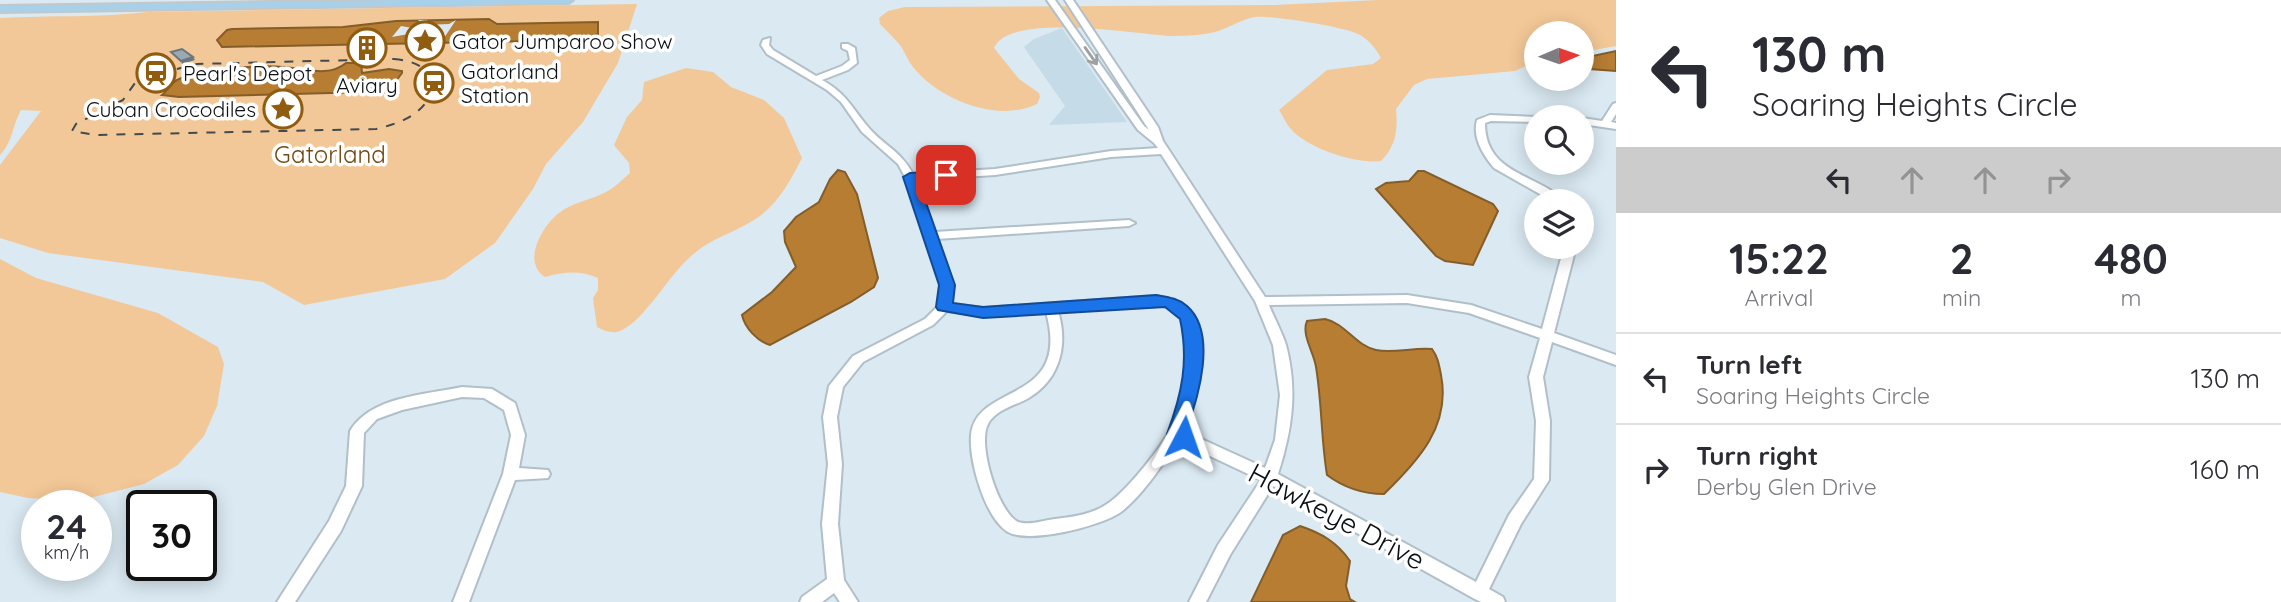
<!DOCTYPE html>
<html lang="en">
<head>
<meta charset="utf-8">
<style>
  body { margin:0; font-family:Quicksand,sans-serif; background:#f7f7f7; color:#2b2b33; height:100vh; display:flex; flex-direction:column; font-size:26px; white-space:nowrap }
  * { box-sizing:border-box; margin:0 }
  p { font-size:23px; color:#7c7c81 }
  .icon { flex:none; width:38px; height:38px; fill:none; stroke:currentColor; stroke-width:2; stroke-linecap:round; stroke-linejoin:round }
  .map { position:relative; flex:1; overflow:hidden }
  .panel { display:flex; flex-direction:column; background:#fff; width:665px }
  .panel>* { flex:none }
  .guide { background:#fff; color:#2b2b33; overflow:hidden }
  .needle { width:46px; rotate:88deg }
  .fabs { position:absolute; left:1524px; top:21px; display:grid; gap:14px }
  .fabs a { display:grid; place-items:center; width:70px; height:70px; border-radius:50%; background:#fff; box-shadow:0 4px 18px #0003; font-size:35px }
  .speed { position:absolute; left:21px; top:490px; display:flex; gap:14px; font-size:35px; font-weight:700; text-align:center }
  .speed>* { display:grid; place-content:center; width:91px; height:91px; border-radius:50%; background:#fff; box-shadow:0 4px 18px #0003; line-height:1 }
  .speed small { font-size:18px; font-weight:400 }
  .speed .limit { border:4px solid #111; border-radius:10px; background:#fff; color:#111 }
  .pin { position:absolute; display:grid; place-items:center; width:60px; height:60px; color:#fff; margin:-30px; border-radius:14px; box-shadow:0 4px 10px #0006 }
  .me { position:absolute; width:77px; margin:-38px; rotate:4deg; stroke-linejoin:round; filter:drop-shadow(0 0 5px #0008) }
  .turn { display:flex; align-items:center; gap:24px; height:147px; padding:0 21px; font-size:32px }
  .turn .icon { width:91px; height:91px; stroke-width:2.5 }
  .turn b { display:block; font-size:49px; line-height:60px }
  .lanes { display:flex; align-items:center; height:66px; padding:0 21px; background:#0003; justify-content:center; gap:35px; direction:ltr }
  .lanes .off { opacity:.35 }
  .eta { display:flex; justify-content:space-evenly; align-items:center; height:119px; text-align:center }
  .eta b { font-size:42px; font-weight:700; line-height:49px }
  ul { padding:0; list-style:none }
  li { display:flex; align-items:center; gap:21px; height:91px; padding:0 21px; border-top:2px solid #e1e1e2 }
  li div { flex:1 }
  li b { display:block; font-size:26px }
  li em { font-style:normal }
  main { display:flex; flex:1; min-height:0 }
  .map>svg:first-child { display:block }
  .built { fill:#c5dbe8 }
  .green { fill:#f3c898 }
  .water { fill:#b67d33; stroke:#835d2a; stroke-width:2 }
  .pier { fill:#dae9f2 }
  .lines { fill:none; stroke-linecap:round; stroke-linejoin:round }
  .minor-casing { stroke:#b1bfc8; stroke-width:4 }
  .major-casing { stroke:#c5c6c7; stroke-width:4 }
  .minor { fill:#fff; fill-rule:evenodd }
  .major { fill:#a7d1ea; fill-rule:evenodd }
  .rail { stroke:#424a4f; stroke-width:2; stroke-dasharray:9 9; stroke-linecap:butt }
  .shaded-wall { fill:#6c767d }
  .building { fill:#9ba9b2; stroke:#6c767d; stroke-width:2 }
  .oneway { stroke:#9ea0a1 }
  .route { fill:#1a73e8; stroke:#114b97; stroke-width:2 }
  .labels { text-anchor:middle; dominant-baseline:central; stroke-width:7; stroke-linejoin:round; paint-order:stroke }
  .far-poi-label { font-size:21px; fill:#0c1114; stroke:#fff; text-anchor:start }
  .park-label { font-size:24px; fill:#714a13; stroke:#fff }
  .near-street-label { font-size:28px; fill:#0c1114; stroke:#fff }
</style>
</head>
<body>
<main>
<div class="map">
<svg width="1616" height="602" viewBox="0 0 1616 602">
  <rect width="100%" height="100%" fill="#dae9f2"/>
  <path class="built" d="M1062 28 1127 122 1049 125 1065 106 1024 47 1034 39Z"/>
  <path class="green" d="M1378 0H1616V46L1582 52V33H1536V61L1515 71 1427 79 1414 85 1396 109C1398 130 1396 146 1381 161 1356 164 1308 149 1291 129 1286 124 1283 116 1279 110L1327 70 1373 64 1381 58C1376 49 1369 40 1360 35 1347 27 1270 15 1255 17 1242 19 1229 28 1215 32 1202 35 1187 36 1173 36 1139 35 1009 11 994 48L1019 79 1039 93 1040 97 1037 104C998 123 939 100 913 67 907 60 905 51 899 44 893 37 886 30 880 24L879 18 888 11 905 7 1275 5Z
    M637 4 618 63 583 122 546 164 533 189 495 243 445 279 304 305 263 282 48 253 0 238V165L41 111 21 110C12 126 13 142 0 155V18C50 15 99 18 148 12Z
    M686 68 713 72 731 87 764 100 784 118 802 158C790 181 779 203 757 218 735 233 709 238 688 259 669 276 644 320 622 330 613 335 605 331 597 327L593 298 598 290V278C579 270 565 272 545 277 521 262 543 225 559 213 571 203 590 200 604 193 613 189 622 180 630 173L629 163 614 145 627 117 642 100 644 82Z
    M0 259 36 278 158 313 218 347 224 364 217 406 204 436 178 465 144 484 78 501 28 498 0 492Z"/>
  <path class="water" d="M489 19 497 24 598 22V34L582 40 222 47 217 40 227 30 232 29 343 27 396 21Z
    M1616 51V71L1589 69 1582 65 1583 58Z
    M346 63H361L362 73 389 69 402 71V73L393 85 370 92 179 97 162 95C167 91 172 82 177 80 198 68 259 65 284 67 304 68 328 78 346 63Z
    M838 170 845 172 857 194 878 278 874 287 851 302 770 345C757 341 745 328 742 315L772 292 796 267 785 242 784 231 796 217 819 202 830 179Z
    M1418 171H1424L1493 204 1498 211 1473 265 1445 261 1436 256 1376 189 1386 183 1409 181Z
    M1325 319C1345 323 1356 346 1376 350 1393 354 1414 347 1432 349 1438 357 1439 365 1441 375 1451 426 1418 461 1384 494 1363 494 1343 487 1327 475 1321 439 1322 403 1316 367 1314 352 1301 335 1307 321Z
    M1300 526C1321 533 1337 542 1350 561L1346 586 1350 599 1355 602H1251L1283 535Z"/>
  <path class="pier" d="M418 20H427L426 25 449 24 456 20 440 44 406 43 414 33 392 37 401 26 418 29 422 23Z"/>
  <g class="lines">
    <g class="minor-casing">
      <path id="minor" d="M1047 0H1055L1144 126 1149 130 1065 0H1073L1158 127 1163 141 1265 297 1407 295 1471 305 1542 329 1564 247H1576L1554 333 1616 355V365L1552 342 1543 377 1550 421 1549 480 1521 524 1489 589 1503 597 1505 602H1481L1473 598 1273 486 1230 555 1206 602H1189L1218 545 1261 480 1178 441C1162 465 1144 494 1121 512 1102 526 1029 544 1008 532 985 518 969 461 971 435 976 382 1072 405 1046 312L983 316 947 311 933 325 863 362 843 387 837 417 842 464 838 524 844 580 858 602H840L834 593 822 602H800L802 597 827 579 822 524 828 464 823 417 829 386 853 356 925 319 938 306 941 285 905 177 898 164 862 132 841 102 827 90 767 54 761 45 763 40 770 38 769 45 773 50 816 76 842 66 850 60 848 51 842 48V44H848L855 48 857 63 848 70 822 80C847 94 851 107 868 127 883 145 902 152 913 174L995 169 1111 151 1158 148 1154 143 1138 130ZM1161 154 1255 301 1273 345 1280 395 1275 440 1265 468 1184 431C1197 401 1218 326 1182 304 1175 299 1164 298 1156 296L983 308 951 304 953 285 937 239 1129 226 1135 223 1129 220 935 232 916 180 995 175 1111 157ZM1407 303 1469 313 1540 338 1529 377 1536 421 1534 479 1509 515 1476 582 1278 474C1292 430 1298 391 1286 345 1282 332 1274 318 1269 305ZM1156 304C1163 305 1170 306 1176 311 1201 334 1184 402 1171 428 1161 448 1128 489 1110 502 1094 514 1074 517 1055 519 1044 520 1029 526 1018 522 998 512 977 444 988 424 994 412 1011 406 1023 401 1059 383 1069 347 1058 311Z
        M1616 103V114L1611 122 1616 123V129L1582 124V118L1602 121 1613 104Z
        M1490 115 1539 117H1536V122L1491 121 1485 123C1485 175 1537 173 1564 201H1552L1494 168C1483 155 1472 137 1477 120Z
        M462 387 492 389 515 403 525 435 519 468 548 470 550 474 548 478 515 480 469 602H453L503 474 511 435 504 410 484 398 462 397 402 410 377 419 364 433 362 486 341 531 295 602H277L329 521 346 486 350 431C371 396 425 395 462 387Z"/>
    </g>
    <g class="major-casing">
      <path id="major" d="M405 0H573L569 3 0 12V6Z"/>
    </g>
    <use href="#minor" class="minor"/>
    <use href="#major" class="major"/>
    <path class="rail" d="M394 59C413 61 430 66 433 87 426 114 401 123 376 129L95 135 72 131 76 124 123 100 135 83 145 77 197 64Z"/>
  </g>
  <path class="shaded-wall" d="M193 57 195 60 182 64 181 61Z"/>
  <path class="building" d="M182 49 193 57 181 61 171 52Z"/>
  <defs><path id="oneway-shaft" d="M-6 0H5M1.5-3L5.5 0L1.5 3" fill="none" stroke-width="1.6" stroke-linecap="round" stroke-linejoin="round" transform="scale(1.75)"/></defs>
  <use class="oneway" href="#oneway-shaft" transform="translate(1091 56) rotate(55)"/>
  <path class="route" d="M946 171 952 175 950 177 918 180 955 285 953 303 983 307 1156 295C1167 297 1178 298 1187 306 1218 333 1198 399 1186 430L1193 437 1190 442C1181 445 1171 442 1167 434 1182 394 1189 361 1180 319L1165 307 983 318 938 310 936 307 939 285 903 177 910 173Z"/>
  <defs>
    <g id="sight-ring" transform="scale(2.0125)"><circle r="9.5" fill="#fff" stroke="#905c0f" stroke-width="1.5"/><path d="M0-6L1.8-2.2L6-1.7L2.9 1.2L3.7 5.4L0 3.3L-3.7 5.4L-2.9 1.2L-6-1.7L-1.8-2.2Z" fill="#905c0f"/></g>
    <g id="building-ring" transform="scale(2.0125)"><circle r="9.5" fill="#fff" stroke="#905c0f" stroke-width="1.5"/><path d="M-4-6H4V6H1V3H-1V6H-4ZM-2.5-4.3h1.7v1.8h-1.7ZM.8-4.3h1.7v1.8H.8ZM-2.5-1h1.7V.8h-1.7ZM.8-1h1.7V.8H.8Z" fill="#905c0f"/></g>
    <g id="station-ring" transform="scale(2.0125)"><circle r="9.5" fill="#fff" stroke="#905c0f" stroke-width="1.5"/><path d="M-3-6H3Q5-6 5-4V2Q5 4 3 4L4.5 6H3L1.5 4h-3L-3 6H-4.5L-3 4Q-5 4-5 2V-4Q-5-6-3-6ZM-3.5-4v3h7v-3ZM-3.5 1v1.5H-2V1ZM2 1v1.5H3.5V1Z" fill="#905c0f"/></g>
  </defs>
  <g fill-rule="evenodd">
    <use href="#sight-ring" x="425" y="41"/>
    <use href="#building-ring" x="367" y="48"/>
    <use href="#station-ring" x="156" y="73"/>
    <use href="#station-ring" x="434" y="83"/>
    <use href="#sight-ring" x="283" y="109"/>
  </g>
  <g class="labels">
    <g class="far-poi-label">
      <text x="452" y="41">Gator Jumparoo Show</text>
      <text x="461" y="71">Gatorland<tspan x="461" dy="24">Station</tspan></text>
      <text x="183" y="73">Pearl's Depot</text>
      <text x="367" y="85" text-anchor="middle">Aviary</text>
      <text x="256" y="109" text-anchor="end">Cuban Crocodiles</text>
    </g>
    <g class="park-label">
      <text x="330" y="154">Gatorland</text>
    </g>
    <g class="near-street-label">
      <text transform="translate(1337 516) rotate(28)">Hawkeye Drive</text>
    </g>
  </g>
</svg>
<div class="fabs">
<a><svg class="needle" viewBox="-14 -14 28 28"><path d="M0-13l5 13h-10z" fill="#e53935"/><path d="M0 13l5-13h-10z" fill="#7c7c81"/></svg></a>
<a><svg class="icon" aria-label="search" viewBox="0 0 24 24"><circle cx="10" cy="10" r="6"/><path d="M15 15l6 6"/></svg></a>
<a><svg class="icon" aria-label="layers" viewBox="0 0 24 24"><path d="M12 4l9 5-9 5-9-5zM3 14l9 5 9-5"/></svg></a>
</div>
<div class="speed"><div>24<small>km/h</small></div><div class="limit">30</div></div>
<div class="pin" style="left:946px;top:175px;background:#d93025"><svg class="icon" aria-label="arrive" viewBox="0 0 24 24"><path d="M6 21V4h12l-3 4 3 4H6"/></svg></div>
<svg class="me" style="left:1184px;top:437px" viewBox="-20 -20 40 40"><path d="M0-17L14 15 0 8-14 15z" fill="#1a73e8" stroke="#fff" stroke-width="4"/></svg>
</div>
<section class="panel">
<div class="guide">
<div class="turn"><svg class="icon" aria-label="left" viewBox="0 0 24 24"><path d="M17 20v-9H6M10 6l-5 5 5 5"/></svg><div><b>130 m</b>Soaring Heights Circle</div></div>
<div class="lanes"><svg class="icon" aria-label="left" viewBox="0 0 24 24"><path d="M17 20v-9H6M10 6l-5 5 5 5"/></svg><svg class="icon off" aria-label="ahead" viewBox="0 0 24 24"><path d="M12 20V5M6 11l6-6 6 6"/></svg><svg class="icon off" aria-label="ahead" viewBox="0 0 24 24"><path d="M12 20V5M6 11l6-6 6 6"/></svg><svg class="icon off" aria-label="right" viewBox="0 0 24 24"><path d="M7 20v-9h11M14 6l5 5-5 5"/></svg></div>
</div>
<div class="eta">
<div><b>15:22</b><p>Arrival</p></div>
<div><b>2</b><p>min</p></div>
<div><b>480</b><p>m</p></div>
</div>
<ul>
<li><svg class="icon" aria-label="left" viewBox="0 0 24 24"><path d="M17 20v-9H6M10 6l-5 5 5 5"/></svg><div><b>Turn left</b><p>Soaring Heights Circle</p></div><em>130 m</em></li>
<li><svg class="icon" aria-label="right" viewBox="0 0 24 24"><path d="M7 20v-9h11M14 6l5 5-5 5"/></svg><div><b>Turn right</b><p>Derby Glen Drive</p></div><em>160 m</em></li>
</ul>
</section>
</main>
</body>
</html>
